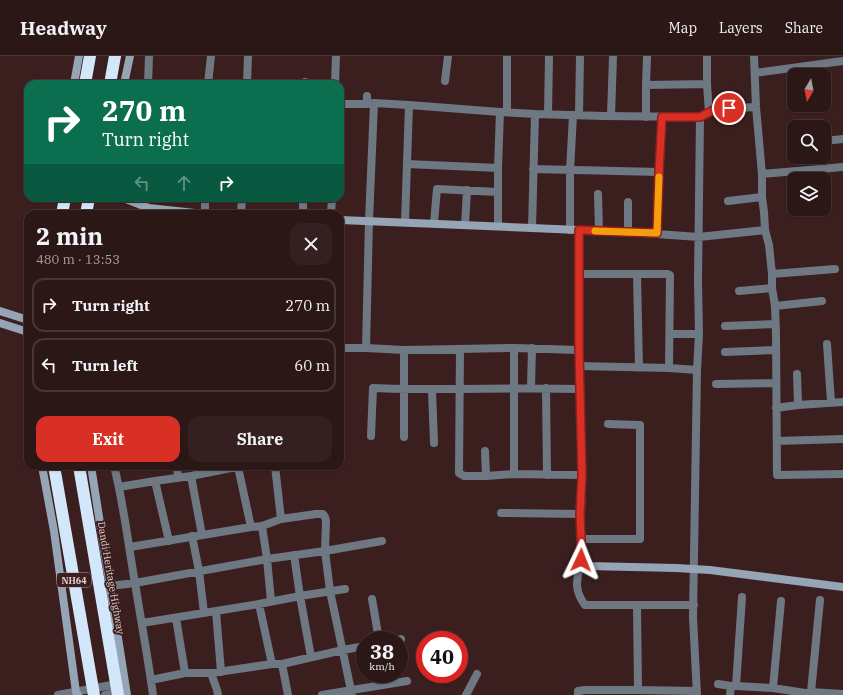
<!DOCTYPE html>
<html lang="en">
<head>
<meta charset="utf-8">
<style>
  body { margin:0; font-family:"IBM Plex Serif",serif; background:#342020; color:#f1f3f6; height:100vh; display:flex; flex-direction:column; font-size:15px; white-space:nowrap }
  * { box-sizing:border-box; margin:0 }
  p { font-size:13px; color:#a69fa1 }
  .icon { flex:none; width:22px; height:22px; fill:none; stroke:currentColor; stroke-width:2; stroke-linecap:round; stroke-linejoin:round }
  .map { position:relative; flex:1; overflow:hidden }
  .panel { position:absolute; left:24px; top:154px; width:320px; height:260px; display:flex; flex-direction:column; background:#2c1717; border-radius:12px; box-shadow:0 1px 3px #0004,0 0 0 1px #483636 }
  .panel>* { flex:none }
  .top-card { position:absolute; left:24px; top:24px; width:320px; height:122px; border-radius:12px; box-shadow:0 1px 3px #0004,0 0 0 1px #483636; background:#0b6e4f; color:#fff; overflow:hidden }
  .needle { width:26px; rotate:190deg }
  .tools { position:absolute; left:787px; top:12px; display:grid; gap:8px }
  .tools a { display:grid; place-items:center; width:44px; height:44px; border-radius:8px; background:#2c1717; box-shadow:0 1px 3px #0004,0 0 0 1px #483636; font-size:20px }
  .speed { position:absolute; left:356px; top:575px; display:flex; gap:8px; font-size:20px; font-weight:700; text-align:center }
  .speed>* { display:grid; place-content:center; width:52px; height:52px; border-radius:50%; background:#2c1717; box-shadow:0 1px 3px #0004,0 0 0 1px #483636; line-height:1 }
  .speed small { font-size:10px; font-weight:400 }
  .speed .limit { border:6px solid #d22; background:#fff; color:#111 }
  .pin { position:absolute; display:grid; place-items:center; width:34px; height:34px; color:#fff; margin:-17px; border:2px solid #fff; border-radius:50%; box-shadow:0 1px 4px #0007 }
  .me { position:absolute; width:44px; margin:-22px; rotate:2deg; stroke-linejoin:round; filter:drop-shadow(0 0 3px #0008) }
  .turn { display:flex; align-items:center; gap:14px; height:84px; padding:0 12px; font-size:18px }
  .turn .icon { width:52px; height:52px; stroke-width:2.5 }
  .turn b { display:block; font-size:28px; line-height:34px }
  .lanes { display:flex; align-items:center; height:38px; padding:0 12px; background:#0003; justify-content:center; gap:20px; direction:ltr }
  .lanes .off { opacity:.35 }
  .round { display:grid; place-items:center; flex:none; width:42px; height:42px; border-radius:12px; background:#342020 }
  .overview { display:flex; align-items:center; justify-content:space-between; height:68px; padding:0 12px }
  h1 { font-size:24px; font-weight:700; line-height:30px }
  .action { display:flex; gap:8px; margin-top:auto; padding:8px 12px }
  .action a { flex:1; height:46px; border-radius:12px; background:#d93025; color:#fff; font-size:16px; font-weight:700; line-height:46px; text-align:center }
  .action a+a { background:#342020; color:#f1f3f6 }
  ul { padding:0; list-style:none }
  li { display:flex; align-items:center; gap:12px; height:54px; margin:0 8px 6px; padding:0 4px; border:2px solid #483636; border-radius:12px }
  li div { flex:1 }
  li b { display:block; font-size:15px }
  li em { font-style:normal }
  header { display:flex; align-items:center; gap:24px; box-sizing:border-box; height:56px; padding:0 20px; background:#2c1717; border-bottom:1px solid #483636 }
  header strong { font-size:19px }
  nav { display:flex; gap:22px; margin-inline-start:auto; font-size:14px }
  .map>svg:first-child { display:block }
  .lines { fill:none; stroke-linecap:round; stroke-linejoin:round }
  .street { stroke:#6e7882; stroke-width:8 }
  .secondary { stroke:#95a5b5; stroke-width:8 }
  .highway { stroke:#d3e7fb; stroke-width:12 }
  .route-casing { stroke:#8d1f18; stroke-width:10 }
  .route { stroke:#d93025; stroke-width:7 }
  .slow { stroke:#f59e0b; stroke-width:7 }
  .labels { text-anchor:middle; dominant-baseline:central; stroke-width:4; stroke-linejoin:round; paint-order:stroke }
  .shield { fill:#3b1f1f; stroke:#af9a99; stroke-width:1 }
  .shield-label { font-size:9px; font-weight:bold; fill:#e1cecd }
  .street-label { font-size:10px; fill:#e1cecd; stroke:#3b1f1f }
</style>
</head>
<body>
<header>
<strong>Headway</strong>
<nav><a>Map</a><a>Layers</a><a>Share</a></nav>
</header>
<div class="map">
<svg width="843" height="639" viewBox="0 0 843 639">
  <rect width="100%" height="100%" fill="#3b1f1f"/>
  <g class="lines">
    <path class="street" d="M707 0V28L709 57
      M754 0 756 51 762 118V141L764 156 765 174 769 189 772 218V232L775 250 776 277 777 419 843 418
      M755 17 843 5
      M445 25 448 0
      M148 28 149 0
      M208 28 211 0
      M247 28 248 0
      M305 28V26
      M335 28 336 0
      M646 29 707 28
      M367 40V48
      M374 47 369 165 366 292 404 294 514 292 579 294
      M340 48H367L374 47 409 49 500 56 535 58 604 60 700 61 716 53 756 51
      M507 56V0
      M548 58 549 0
      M579 59 580 0
      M611 60 613 0
      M646 61V29L647 0
      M824 85 843 83
      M407 108 498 112
      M533 113 659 116
      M762 118 843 111
      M598 138 599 175
      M303 142V158
      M728 145 762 141
      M205 158V142
      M241 158 242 142
      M331 158 332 142
      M405 166 409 49
      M434 167 437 133 498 136
      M465 169 467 134
      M498 170V112L500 56
      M532 172 535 58
      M570 174V115L573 59
      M579 174 628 176 699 181 765 174
      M628 176V146
      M657 177 659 116 662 61
      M579 218H668L670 219 669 312
      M772 218 835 213
      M637 219 639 312
      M739 235 772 232
      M775 250 822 245
      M725 270 775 268
      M670 278H699
      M827 288 831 346
      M340 292H366
      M460 293 459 417 464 420H486L514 418 582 419
      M725 296 776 294
      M579 310 669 312 697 314
      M797 318 798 349
      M716 328 776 327
      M531 332 532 292
      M546 332 547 419
      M432 334 434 387
      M776 352 798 349 843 346
      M371 380 373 332C442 335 511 331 580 333
      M404 381V294
      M777 385 843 383
      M485 395 486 420
      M114 410C124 449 128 488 135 527 141 565 148 602 153 639
      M177 410 178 422
      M275 410 281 463
      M238 411 251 471
      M514 418V292
      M191 420 202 479
      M155 425 169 485
      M119 431 155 425 191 420 241 410
      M501 457 581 458
      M262 470 267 503 271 545
      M192 480 199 515 204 557
      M581 483H640V369L608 368
      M130 491 251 471 262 470 281 463 316 458H323L325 461 326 465 325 495 330 535 352 639
      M294 499 300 540 311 601
      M581 504C577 523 573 533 585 549H694
      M110 530 135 527 267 503 325 495 382 485
      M372 543 379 584
      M259 548 272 608
      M637 550 638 634
      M216 555 221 616
      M176 562 185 617
      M142 567 259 548 300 540 345 533
      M398 584 401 583
      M282 608 288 639
      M211 617 217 634 218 639
      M151 624 185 617H211L272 608H282L343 594 365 590
      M718 628 731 630H736L773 632 805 637 811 636 843 638
      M736 630 742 541
      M773 632 781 545
      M811 636 820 544
      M58 639 117 628
      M105 639 118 636
      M322 639 407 625
      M466 639 477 618
      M578 639V635L585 634H638L697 635
      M697 639 693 561 697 314 699 278 698 225 700 61
      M730 639 731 630"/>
    <path class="secondary" d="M74 28 79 0
      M124 28 130 0
      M123 142 149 152 204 158
      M340 164 579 174V294L582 419 580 497 581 504 587 510 676 512 710 514 843 531
      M0 255 28 264
      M0 267 28 276
      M42 410 54 475 76 636 78 639
      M91 410 127 639"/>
    <path class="highway" d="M85 28 90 0
      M110 28 115 0
      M62 158 65 142
      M86 158 89 142
      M54 410 94 639
      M79 410 118 639"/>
  </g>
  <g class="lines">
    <g class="route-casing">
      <path id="route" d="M581 504V483L580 458 582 419 579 294V174L628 176 657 177 659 116 662 61H700L716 53 729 52"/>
    </g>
    <use href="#route" class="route"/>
    <path class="slow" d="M595 175 657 177 659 121"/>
  </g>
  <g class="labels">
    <rect class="shield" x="57" y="517" width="34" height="14" rx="3"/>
    <g class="shield-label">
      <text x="74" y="524">NH64</text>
    </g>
    <g class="street-label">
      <text transform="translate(111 522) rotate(80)">Dandi Heritage Highway</text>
    </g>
  </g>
</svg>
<div class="tools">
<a><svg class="needle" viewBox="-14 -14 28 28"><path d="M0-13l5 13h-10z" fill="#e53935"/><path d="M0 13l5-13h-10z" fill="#a69fa1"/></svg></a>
<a><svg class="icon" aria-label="search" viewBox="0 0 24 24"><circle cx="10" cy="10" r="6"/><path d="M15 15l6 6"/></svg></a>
<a><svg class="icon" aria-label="layers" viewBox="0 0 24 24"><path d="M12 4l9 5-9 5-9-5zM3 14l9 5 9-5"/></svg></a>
</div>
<div class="speed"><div>38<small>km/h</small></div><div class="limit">40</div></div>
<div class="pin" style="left:729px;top:52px;background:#d93025"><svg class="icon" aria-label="arrive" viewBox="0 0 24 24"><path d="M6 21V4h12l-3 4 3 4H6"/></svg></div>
<svg class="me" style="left:581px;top:504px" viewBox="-20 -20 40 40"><path d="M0-17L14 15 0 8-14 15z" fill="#d93025" stroke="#fff" stroke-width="4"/></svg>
<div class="top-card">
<div class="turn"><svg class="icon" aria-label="right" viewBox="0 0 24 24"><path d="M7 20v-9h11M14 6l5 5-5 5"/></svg><div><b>270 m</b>Turn right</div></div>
<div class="lanes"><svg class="icon off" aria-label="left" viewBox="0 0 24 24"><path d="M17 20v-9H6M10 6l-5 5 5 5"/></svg><svg class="icon off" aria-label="ahead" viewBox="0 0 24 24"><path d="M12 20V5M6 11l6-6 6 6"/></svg><svg class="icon" aria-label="right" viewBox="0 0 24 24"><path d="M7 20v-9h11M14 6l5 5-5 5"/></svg></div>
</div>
<section class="panel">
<div class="overview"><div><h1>2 min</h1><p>480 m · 13:53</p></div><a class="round"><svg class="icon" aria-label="close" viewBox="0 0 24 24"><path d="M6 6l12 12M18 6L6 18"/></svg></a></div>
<ul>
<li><svg class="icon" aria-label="right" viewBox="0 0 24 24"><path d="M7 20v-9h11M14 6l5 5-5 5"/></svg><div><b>Turn right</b></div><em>270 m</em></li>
<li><svg class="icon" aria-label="left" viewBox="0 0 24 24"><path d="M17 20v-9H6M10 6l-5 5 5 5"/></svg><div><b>Turn left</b></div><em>60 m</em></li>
</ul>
<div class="action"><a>Exit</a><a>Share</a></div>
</section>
</div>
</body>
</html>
